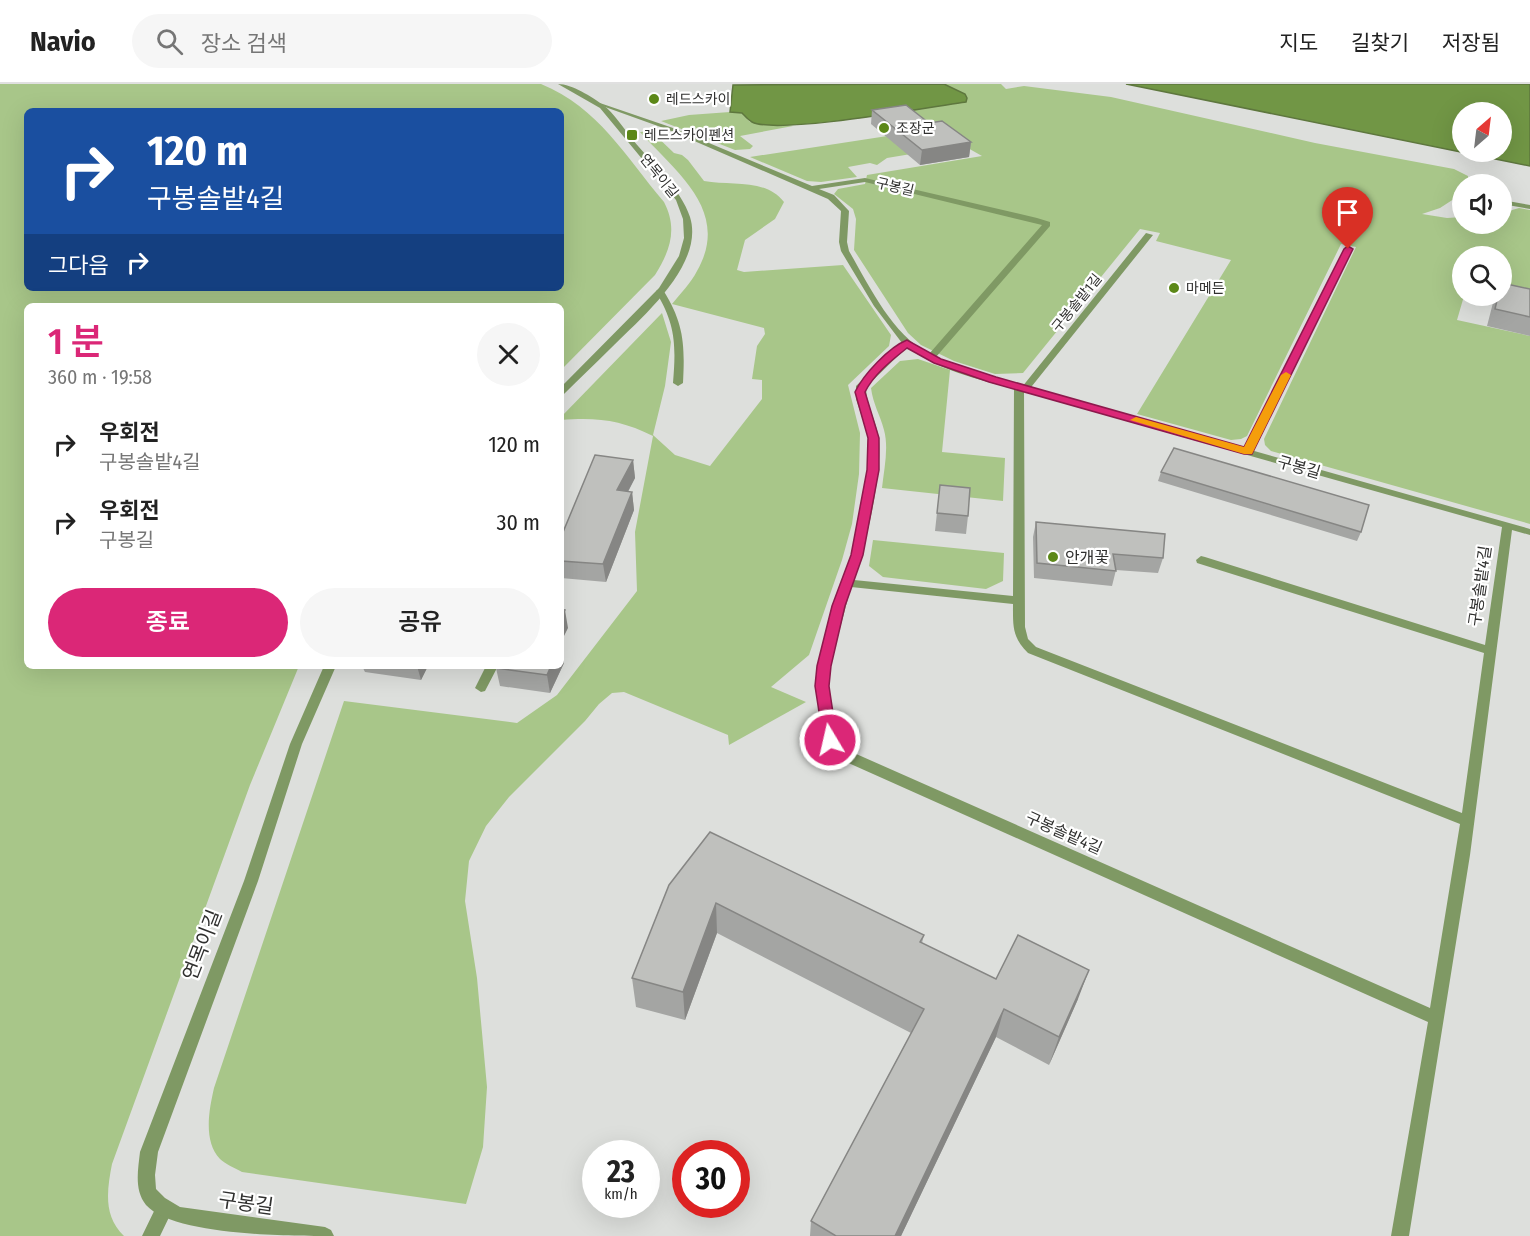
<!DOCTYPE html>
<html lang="ko">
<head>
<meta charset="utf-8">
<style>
  body { margin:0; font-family:"Fira Sans Condensed","Noto Sans KR",sans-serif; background:#f6f6f6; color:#222; height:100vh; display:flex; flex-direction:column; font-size:22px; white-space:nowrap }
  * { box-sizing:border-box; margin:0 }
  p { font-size:20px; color:#767676 }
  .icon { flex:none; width:33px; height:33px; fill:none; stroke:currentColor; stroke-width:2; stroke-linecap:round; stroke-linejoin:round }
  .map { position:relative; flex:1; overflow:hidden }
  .panel { position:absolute; left:24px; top:219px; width:540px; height:366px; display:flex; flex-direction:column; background:#fff; border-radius:9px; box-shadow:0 6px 24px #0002 }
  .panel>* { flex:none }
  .hud { position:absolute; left:24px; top:24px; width:540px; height:183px; border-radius:9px; box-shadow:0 6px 24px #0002; background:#1a4fa0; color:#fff; overflow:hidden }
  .needle { width:39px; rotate:28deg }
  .tools { position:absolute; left:1452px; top:18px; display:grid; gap:12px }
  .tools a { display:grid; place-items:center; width:60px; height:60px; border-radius:50%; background:#fff; box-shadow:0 6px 24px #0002; font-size:30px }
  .speed { position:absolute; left:582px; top:1056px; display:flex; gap:12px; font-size:30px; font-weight:700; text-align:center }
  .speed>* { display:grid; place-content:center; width:78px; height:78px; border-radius:50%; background:#fff; box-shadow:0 6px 24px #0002; line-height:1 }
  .speed small { font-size:15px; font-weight:400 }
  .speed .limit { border:9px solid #d22; background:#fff; color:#111 }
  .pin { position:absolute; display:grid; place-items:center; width:51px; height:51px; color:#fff; margin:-62px -26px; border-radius:50% 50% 50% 0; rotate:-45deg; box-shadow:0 0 6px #0007 }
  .pin .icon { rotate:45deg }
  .me { position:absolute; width:66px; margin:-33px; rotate:351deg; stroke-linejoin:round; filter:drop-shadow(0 0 4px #0008) }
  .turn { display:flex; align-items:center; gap:21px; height:126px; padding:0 24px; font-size:27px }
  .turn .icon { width:78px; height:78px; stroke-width:2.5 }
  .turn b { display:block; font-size:42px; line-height:51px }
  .then { display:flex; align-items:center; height:57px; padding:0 24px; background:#0003; gap:12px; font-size:22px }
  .round { display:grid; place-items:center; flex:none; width:63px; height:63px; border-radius:32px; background:#f6f6f6 }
  .summary { display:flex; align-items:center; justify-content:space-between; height:102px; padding:0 24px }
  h1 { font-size:36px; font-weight:600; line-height:45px; color:#db2777 }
  .button { display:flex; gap:12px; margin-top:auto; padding:12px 24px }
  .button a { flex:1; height:69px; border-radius:36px; background:#db2777; color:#fff; font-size:24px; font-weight:600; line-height:69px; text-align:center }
  .button a+a { background:#f6f6f6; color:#222 }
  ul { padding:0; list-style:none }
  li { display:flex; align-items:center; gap:18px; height:78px; padding:0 24px }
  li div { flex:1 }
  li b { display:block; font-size:22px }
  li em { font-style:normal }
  header { display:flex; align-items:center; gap:36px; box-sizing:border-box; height:84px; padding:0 30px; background:#fff; border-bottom:2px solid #e0e0e0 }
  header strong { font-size:28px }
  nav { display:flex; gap:33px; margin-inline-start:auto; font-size:21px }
  .search { width:420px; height:54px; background:#f6f6f6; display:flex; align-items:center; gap:15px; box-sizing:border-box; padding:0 21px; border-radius:33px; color:#767676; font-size:22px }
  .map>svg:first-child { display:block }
  .green { fill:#a8c689; fill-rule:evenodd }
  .water { fill:#719645; stroke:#5e773e; stroke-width:1.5; fill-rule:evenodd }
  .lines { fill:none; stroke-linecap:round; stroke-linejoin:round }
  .service { fill:#7f9964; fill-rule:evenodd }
  .minor { fill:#7f9964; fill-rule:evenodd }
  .tertiary { fill:#7f9964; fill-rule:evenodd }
  .wall { fill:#a4a5a3 }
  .shaded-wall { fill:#868684 }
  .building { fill:#bfc0bd; stroke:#868684; stroke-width:1.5 }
  .route { fill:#db2777; stroke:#8e194d; stroke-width:1.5 }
  .slow { fill:#f59e0b }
  .poi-dot { fill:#5c8818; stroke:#fff; stroke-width:2 }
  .labels { text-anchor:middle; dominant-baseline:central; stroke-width:4.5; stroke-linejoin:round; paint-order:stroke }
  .far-poi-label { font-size:14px; fill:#30302f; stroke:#fff; text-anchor:start }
  .far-street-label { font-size:14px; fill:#30302f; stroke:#fff }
  .street-label { font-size:16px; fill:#30302f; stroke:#fff }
  .poi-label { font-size:16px; fill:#30302f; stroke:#fff; text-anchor:start }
  .near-street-label { font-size:20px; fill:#30302f; stroke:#fff }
</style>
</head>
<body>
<header>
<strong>Navio</strong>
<div class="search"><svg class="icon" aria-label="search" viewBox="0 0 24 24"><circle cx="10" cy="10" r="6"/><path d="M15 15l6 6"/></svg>장소 검색</div>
<nav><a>지도</a><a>길찾기</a><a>저장됨</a></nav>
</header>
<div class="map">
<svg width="1530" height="1152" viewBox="0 0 1530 1152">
  <rect width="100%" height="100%" fill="#dddfdc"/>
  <path class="green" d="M0 0H541C599 24 625 72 664 118 678 145 670 167 655 191L561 286V222H27V582H299L250 701 112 1080C107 1106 103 1132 124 1152H0ZM27 27H561V204H27Z
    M944 0H1001L1006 5 1024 2 1111 13 1315 59 1454 85 1468 92V100H1462L1460 111 1440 124 1422 130 1447 134 1462 133V140H1502V129L1519 124 1530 126V222L1480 212H1502V172H1462L1464 212 1457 236 1530 252V440L1271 367 1265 361 1264 355 1356 163 1341 160 1247 352 1241 355 1231 356 1137 330 1231 176 1156 157 1160 149 1140 145 1023 289 995 290 954 277 921 261 908 249 854 166 856 135 853 125 834 110 838 105 865 100 867 91 982 72 943 50 923 68 887 74 877 81 870 79 848 83 857 93 821 98 807 97 750 73 933 45 901 26 965 10Z
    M730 28 742 29 750 38 793 42 740 52 753 62 750 65 735 66 661 37 689 31Z
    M651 47 674 69 682 71 688 76 704 97C731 102 765 94 784 118L775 135 745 156 737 186 744 188 843 181 891 251 889 262 848 301 860 349 859 390 852 440 842 476 809 571 771 603 806 618 729 661 728 651 624 608 612 609 599 620 585 637 509 713 486 742 469 777 465 817 477 894 487 1003 483 1063 466 1120 242 1088C235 1084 225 1080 220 1075 203 1057 209 1026 214 1004L344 617 517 639 557 611 637 507 635 448 653 352C621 336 597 333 561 336V333L662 229 671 258 665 302 653 351 675 371 710 382 762 315V296L752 295 757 262 765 250 764 244 672 220C680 210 691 199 697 187 731 127 677 89 640 48Z
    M918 275 950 286 942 368 1005 374 1003 417 882 404C884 385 889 364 884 346 880 331 873 320 871 304L900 277Z
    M873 456 1004 469 1003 497 986 505 883 493 869 482Z"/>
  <path class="water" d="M944 0 965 10 967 14 966 18C930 23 777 51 752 38 748 36 745 32 742 29L730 28 733 1Z
    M1126 0H1530V82ZM1462 28H1502V68H1462Z"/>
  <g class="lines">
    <path class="service" d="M1502 116 1530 121V125L1502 120Z
      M1146 149 1153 151 1028 307H1022V303Z
      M1345 163 1352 165 1253 368 1248 371 1245 370 1243 368Z
      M657 206H663C684 239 685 261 683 299L678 302 673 299C676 262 676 241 656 208Z
      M486 582H498L485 607 481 608 475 604Z
      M164 1116 170 1119 173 1125 160 1152H142L158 1119Z"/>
    <path class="minor" d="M594 17 673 44 812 102 865 94 1037 134 1050 138V142L936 273 939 275 996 294 1530 445V451L1512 446 1470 771 1409 1152H1391L1428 938 844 677 824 656 820 645 817 602 818 582 833 522 852 471 868 386 869 354 856 315V302L902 259 874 222 841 167 839 158 841 127 828 115 669 46 594 19ZM865 98 1042 141 929 270C891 249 870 203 849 167L847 158 849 127 834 111 819 105ZM907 263C938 286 978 295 1014 305L1013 512 854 496C866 460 882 393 879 356 877 337 866 322 866 303ZM1024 308 1502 443 1485 561 1205 473 1201 472 1196 476 1197 479 1484 569 1462 729 1036 563 1028 555 1025 543ZM851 503 1013 520C1013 542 1012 553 1028 569L1460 740 1430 924 854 669 835 653 832 645 829 602 830 582Z"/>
    <path class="tertiary" d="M558 0C572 0 592 13 603 21 614 29 624 45 633 56 651 78 681 105 690 133 705 181 640 235 610 265 595 280 579 295 564 310L561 311V303L659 204 679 172 684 154 683 135 676 116 600 24Z
      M324 582H336L302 660 258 797 158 1068 155 1091 156 1105 165 1114 180 1123 325 1143 331 1146 334 1152C292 1152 174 1152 146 1121 134 1106 138 1086 140 1068L244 797 290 660Z"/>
  </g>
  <path class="wall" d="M872 26 929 39 971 58 969 73 920 81 871 40Z
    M1530 205V252L1487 242 1494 215 1495 212H1502Z
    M633 376 635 394 628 408H632L634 426 606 498 561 494V453Z
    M1161 388 1361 448 1357 457 1158 397Z
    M940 401 968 432 966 450 935 447Z
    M1036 438 1163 474 1158 489 1116 486 1112 502 1034 494 1033 453Z
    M564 579 550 609 500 602 496 584Z
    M362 582H428L421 596 365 588Z
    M669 801 924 851 922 859 996 895 1078 915 1049 981 996 953 901 1152H810L811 1137 911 949 717 849 685 936 636 923 632 894Z"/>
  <path class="shaded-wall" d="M971 58 969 73 920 81 922 66Z
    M633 376 635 394 619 424 617 406Z
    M632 408 634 426 606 498 603 480Z
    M565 526 568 544 561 558V534Z
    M561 561 564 579 550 609 547 591 551 582H561Z
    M417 582H428L421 596Z
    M716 819 717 849 685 936 683 908Z
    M1089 886 1078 915 1049 981 1059 953Z
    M1004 925 996 953 901 1152H895Z"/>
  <path class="building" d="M906 21 929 39 942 37 971 58 922 66 872 26Z
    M1502 199 1530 205V233L1495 225 1498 212H1502Z
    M1174 364 1369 421 1361 448 1161 388Z
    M595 371 633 376 617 406 632 408 603 480 561 477V453Z
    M940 401 970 404 968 432 937 429Z
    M1036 438 1165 450 1163 474 1113 470 1116 487 1037 479Z
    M561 525 565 526 561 534Z
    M497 582H551L547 591 496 584Z
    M710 748 924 851 920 858 996 895 1018 851 1089 886 1059 953 1004 925 895 1152H836L811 1137 924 925 716 819 683 908 632 894 669 801Z"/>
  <path class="route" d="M1348 162 1353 165 1252 370H1244L989 298 934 279 907 264C892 276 874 290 865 308L879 354V386L863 471 845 522 831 582 829 602 837 656 835 660H824L815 602 817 582 832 522 851 471 867 386 868 354 855 308C863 291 889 263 907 256L941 275 996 293 1244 363 1344 165Z"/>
  <path class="slow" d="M1286 288 1291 291 1252 370H1244L1130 336 1136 333 1244 363 1281 291Z"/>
  <g class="poi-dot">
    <circle cx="654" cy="15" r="6"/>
    <circle cx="884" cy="44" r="6"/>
    <rect x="626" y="45" width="12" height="12" rx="3"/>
    <circle cx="1174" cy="204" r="6"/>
    <circle cx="1053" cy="473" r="6"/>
  </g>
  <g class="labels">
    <g class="far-poi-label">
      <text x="666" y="15">레드스카이</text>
      <text x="896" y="44">조장군</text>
      <text x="644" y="51">레드스카이펜션</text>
      <text x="1186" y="204">마메든</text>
    </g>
    <g class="far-street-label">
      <text transform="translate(659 92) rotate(51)">연목이길</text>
      <text transform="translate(895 103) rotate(13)">구봉길</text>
      <text transform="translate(1077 219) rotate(-51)">구봉솔밭1길</text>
    </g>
    <g class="street-label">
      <text transform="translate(1299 383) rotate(16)">구봉길</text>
      <text transform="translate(1480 502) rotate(-82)">구봉솔밭4길</text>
      <text transform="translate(1064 749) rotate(24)">구봉솔밭4길</text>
    </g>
    <g class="poi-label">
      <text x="1065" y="473">안개꽃</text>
    </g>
    <g class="near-street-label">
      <text transform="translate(202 861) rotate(-69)">연목이길</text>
      <text transform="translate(246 1119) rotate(8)">구봉길</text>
    </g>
  </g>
</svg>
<div class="tools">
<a><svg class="needle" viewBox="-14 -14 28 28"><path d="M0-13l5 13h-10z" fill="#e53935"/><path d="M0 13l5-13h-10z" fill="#767676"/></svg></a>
<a><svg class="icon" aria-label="sound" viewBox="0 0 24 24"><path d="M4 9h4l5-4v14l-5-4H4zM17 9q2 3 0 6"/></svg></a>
<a><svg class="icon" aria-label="search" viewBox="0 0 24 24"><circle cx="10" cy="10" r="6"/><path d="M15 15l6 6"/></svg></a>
</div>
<div class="speed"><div>23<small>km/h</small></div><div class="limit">30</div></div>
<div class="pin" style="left:1348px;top:165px;background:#d93025"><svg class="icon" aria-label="arrive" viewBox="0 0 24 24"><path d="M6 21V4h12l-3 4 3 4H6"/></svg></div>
<svg class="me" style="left:830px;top:656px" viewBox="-20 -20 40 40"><circle r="17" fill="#db2777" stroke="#fff" stroke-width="3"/><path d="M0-11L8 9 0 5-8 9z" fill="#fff"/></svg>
<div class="hud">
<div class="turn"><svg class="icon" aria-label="right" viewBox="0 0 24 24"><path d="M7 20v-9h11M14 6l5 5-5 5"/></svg><div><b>120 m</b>구봉솔밭4길</div></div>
<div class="then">그다음<svg class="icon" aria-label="right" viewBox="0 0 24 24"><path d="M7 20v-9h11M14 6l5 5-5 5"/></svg></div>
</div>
<section class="panel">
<div class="summary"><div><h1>1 분</h1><p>360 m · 19:58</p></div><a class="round"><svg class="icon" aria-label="close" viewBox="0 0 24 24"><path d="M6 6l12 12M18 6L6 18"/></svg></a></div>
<ul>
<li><svg class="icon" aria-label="right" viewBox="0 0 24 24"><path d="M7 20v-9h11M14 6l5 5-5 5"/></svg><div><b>우회전</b><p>구봉솔밭4길</p></div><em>120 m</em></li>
<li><svg class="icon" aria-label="right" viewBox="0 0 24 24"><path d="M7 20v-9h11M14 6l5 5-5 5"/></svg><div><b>우회전</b><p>구봉길</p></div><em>30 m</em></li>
</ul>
<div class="button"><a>종료</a><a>공유</a></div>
</section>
</div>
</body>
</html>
